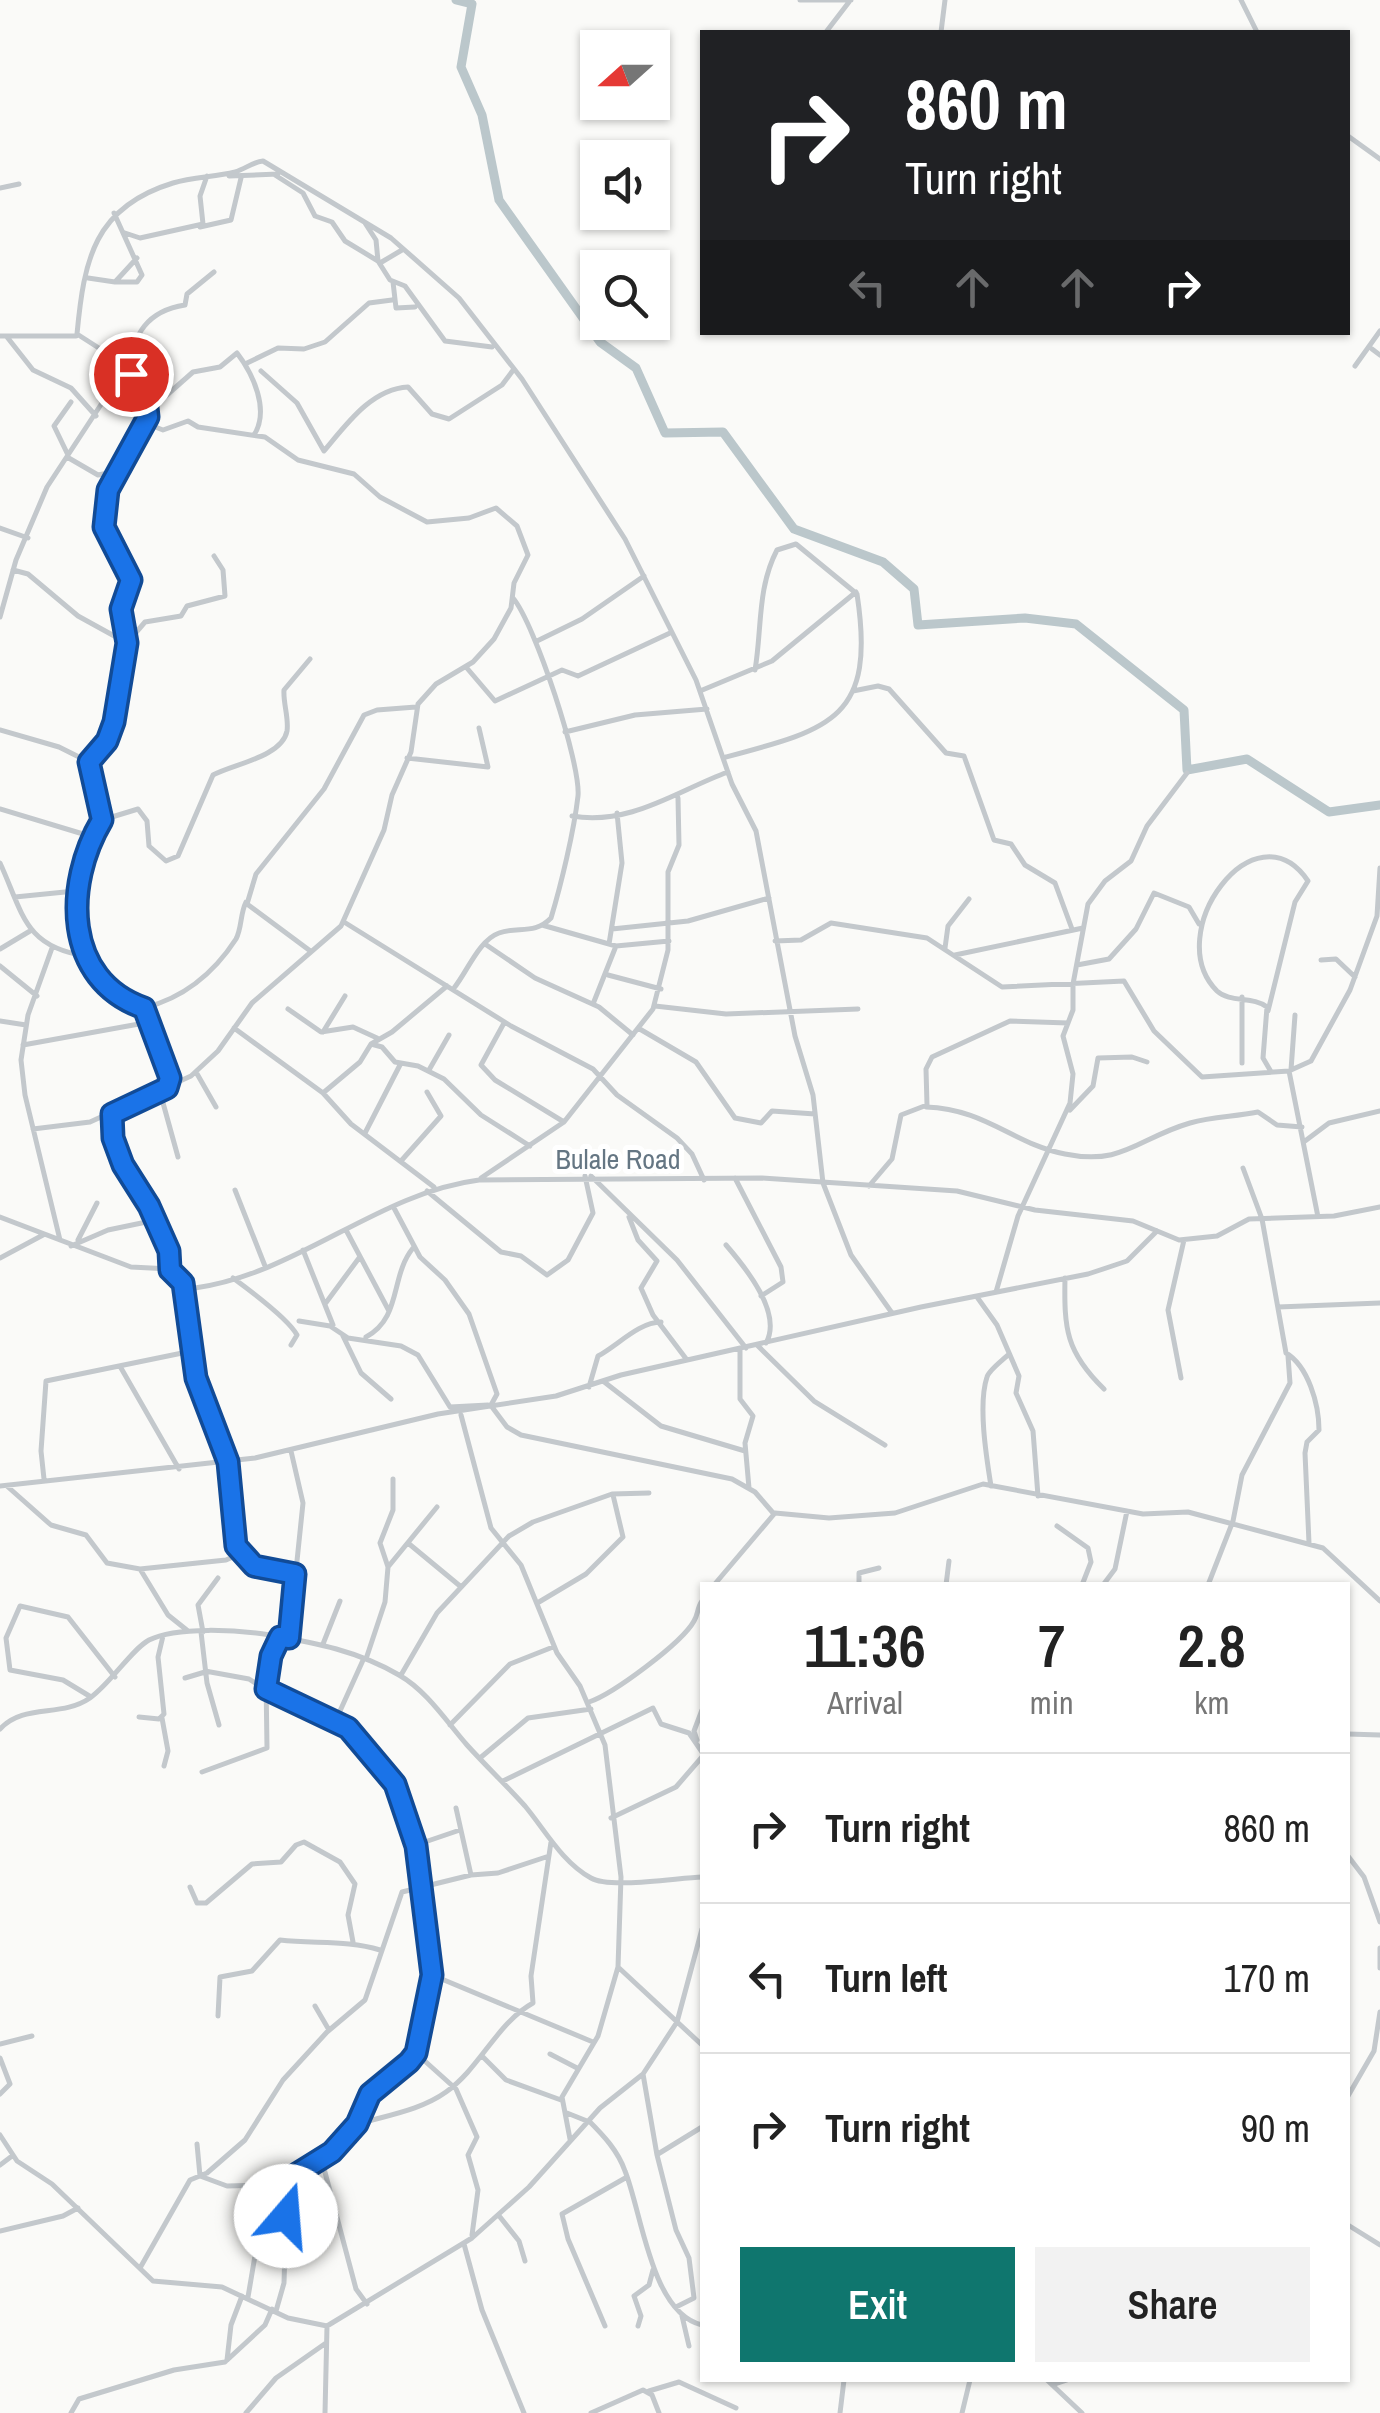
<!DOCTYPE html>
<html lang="en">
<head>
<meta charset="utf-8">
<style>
  body { margin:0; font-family:"Archivo Narrow",sans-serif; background:#f2f2f2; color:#222; height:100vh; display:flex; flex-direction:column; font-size:38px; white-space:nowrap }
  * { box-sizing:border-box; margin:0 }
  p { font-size:32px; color:#767676 }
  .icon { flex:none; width:55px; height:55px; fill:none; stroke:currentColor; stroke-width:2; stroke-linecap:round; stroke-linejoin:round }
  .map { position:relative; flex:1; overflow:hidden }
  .panel { position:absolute; left:700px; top:1582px; width:650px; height:800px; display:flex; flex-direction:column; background:#fff; border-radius:0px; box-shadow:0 2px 8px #0004 }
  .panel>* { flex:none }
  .hud { position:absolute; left:700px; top:30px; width:650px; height:305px; border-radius:0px; box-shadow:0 2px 8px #0004; background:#202124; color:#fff; overflow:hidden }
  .needle { width:65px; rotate:249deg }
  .buttons { position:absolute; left:580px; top:30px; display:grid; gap:20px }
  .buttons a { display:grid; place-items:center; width:90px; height:90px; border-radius:0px; background:#fff; box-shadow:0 2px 8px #0004; font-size:50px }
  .pin { position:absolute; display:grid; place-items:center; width:85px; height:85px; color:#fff; margin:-42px; border:5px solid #fff; border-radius:50%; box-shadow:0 2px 10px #0007 }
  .me { position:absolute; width:110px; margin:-55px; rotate:18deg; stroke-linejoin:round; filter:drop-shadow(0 0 8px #0008) }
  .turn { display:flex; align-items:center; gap:35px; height:210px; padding:0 40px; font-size:45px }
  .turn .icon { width:130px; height:130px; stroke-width:2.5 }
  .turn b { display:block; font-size:70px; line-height:85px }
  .lanes { display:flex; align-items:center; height:95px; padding:0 40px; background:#0003; justify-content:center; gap:50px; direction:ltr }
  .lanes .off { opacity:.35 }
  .eta { display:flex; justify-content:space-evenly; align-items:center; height:170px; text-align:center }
  .eta b { font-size:60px; font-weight:600; line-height:70px }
  .button { display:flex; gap:20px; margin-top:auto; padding:20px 40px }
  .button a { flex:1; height:115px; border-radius:0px; background:#0f766e; color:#fff; font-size:40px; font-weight:600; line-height:115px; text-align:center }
  .button a+a { background:#f2f2f2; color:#222 }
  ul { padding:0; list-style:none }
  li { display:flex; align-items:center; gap:30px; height:150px; padding:0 40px; border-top:2px solid #e0e0e0 }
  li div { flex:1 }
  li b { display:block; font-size:38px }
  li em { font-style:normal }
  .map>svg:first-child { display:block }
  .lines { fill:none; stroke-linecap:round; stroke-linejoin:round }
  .river { stroke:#bbc7cb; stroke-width:9 }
  .minor { stroke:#c3c8cc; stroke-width:5 }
  .route-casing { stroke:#114b97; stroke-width:25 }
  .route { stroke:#1a73e8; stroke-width:18 }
  .labels { text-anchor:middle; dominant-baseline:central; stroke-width:10; stroke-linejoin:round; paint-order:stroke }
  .street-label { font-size:28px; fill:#657683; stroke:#fff }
</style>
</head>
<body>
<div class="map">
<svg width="1380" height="2413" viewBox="0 0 1380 2413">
  <rect width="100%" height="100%" fill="#fafaf8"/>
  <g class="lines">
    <path class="river" d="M456 0 472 4 461 67 482 115 499 200 600 342 636 368 665 433 723 432 794 529 883 562 914 589 918 625 1025 618 1076 624 1184 710 1187 770 1247 759 1329 812 1380 805"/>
    <path class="minor" d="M800 0H851
      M1241 0 1257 32
      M826 32 849 2
      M941 32 945 0
      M1348 136 1380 159
      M275 175 303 193 315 216 332 222 345 241 378 261 390 280 405 286 445 341 492 347
      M229 176 278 174
      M0 188 19 184
      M114 213 142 275 137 282H115
      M365 223 376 240 378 261
      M200 227 231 220 241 178
      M125 233 140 238 203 224 200 196 207 176
      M380 263 402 250
      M88 278 115 282 137 258
      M393 282 396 308 415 307
      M0 336H76
      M7 337 33 370 71 388 96 416
      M1372 349 1380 355
      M245 364 278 348 304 349 325 342 369 303 392 300
      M1355 366 1380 331
      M126 370C135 334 146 311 185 305L187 294 214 272
      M261 371 297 403 324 451C346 425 371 389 408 387L432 414 449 419 502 385 514 369
      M151 409 193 372 220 367 237 353C253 374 270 410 254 435
      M68 455 54 426 71 402
      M67 457 98 475 118 471
      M0 528 28 538
      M13 570 28 574 78 616 127 643 145 622 181 616 187 606 225 596 223 570 214 556
      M0 617 16 560 47 487 121 374 119 361 77 334C84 260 94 207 173 183 193 177 215 177 235 172 245 169 253 162 263 161L391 238 459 298 522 379 625 539 696 680 732 784 756 831 795 1036 813 1095 823 1183 851 1255 892 1313
      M537 641 582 619 644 576
      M466 667 495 701 562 670 578 676 670 633
      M700 691 772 661 856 592
      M853 691 878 686 889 689 946 753 964 756 994 840 1011 844 1025 865 1055 883 1072 929
      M0 730 59 747 89 762
      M565 732 635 715 707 709
      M726 757C832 729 876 718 857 594L796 544 777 550C757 588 762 630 755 670
      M407 758 488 767 479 728
      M0 809 93 837
      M572 816C631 826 678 790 728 772
      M102 820 89 762 107 741 114 722 127 643 121 609 132 584 104 528 107 494 149 411 140 386 121 368
      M0 863C23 913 24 947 86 956L115 996 144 1008C183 998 214 973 236 939 242 928 240 914 246 902
      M15 897 75 891
      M344 922 511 1026 593 1069 617 1095 677 1138 692 1154 704 1180
      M542 925 616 946 669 941
      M612 929 688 921 769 898
      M775 941 801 940 831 923 927 938 1002 987 1124 981 1154 1031 1202 1077 1289 1071 1318 1217
      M485 944 535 978 599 1007 633 1035
      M609 944 622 863 617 813
      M52 948 28 1015 21 1060 25 1095 60 1240
      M945 948 948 926 969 899
      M0 949 30 931
      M309 950 247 904 256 874 324 789 364 715 377 710 416 707
      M82 955C78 892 69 878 102 820L138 809 147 821 149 846 166 861 178 856 213 775C233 764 282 757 287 731 289 718 283 703 284 690L310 659
      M955 955 1083 928
      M1321 960 1336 959 1355 977
      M1077 965 1109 959 1136 929 1154 893 1189 907 1199 924
      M0 966 37 996
      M608 975 661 989
      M454 988C467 972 479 940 499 933 517 926 535 935 551 918 561 885 574 831 578 796 581 764 535 624 513 598
      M593 1004 616 946
      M655 1006 726 1014 858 1009
      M144 1008 170 1070 167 1088
      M288 1009 321 1032 353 1027 377 1038
      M1268 1011 1295 902 1308 881C1255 803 1160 934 1217 991 1230 1003 1253 996 1267 1007L1263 1058 1270 1070
      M0 1021 26 1025
      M504 1023 481 1065 495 1080 564 1122
      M234 1028 323 1093 351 1124 434 1187
      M638 1028 696 1062 735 1118 761 1123 772 1111 815 1114
      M323 1032 345 996
      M371 1044 382 1047 395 1062 418 1066 444 1079 481 1115 530 1146
      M23 1045 150 1022
      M1242 1063V997
      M429 1070 449 1035
      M1291 1070 1311 1061 1350 990 1377 916 1380 868
      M1291 1070 1295 1015
      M196 1072 216 1107
      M160 1092 178 1157
      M323 1093 360 1062 371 1044 392 1032 447 986
      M926 1107C986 1109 1013 1144 1065 1154 1123 1166 1138 1138 1190 1123 1213 1116 1234 1117 1258 1112L1277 1125 1302 1127
      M1070 1110 1093 1086 1098 1058 1132 1057 1147 1062
      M112 1114C110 1173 173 1211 170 1269
      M33 1129 90 1122 191 1076 218 1051 252 1003 341 926 384 830 392 795 411 752 418 704 436 684 473 662 494 639 511 608 514 583 528 555 517 526 496 508 469 518 427 522 380 497 354 474 298 460 265 437 198 427 188 421 163 430 145 423
      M365 1133 401 1063
      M1305 1141 1329 1123 1380 1111
      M401 1161 441 1116 427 1092
      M1243 1168 1262 1219 1286 1353C1308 1366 1319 1404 1319 1430L1307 1442 1305 1453 1309 1543
      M591 1176 677 1260 746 1348
      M481 1178 564 1122 653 1009 668 950V872L679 845 678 798
      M735 1178 781 1267 783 1282 761 1296
      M869 1186 892 1159 901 1115 927 1105 926 1069 932 1057 1010 1021 1068 1023
      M235 1190 265 1266
      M427 1191 501 1252 521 1256 547 1275 568 1260 593 1213 585 1176
      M394 1208 420 1257 445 1280 469 1314 497 1394 491 1405
      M0 1217 131 1267 170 1269 195 1288C297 1274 378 1193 479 1180L762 1178 957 1191 1035 1210 1133 1221 1179 1240 1217 1236 1249 1219 1334 1216 1380 1207
      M629 1217 638 1240 657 1261 641 1288 653 1315 687 1360
      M346 1230 389 1311
      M78 1240 97 1203
      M726 1245C745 1267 783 1313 766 1343
      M71 1246 108 1230 156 1220
      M303 1250 333 1325
      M0 1258 43 1235
      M233 1278C248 1289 289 1320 297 1335L291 1345
      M1065 1278C1064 1329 1066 1352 1104 1389
      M183 1283 196 1378 227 1462 236 1546 253 1566 295 1574
      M996 1292 1018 1216 1070 1103 1073 1074 1063 1036 1073 1010V984L1088 904 1105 881 1131 861 1147 826 1187 773
      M977 1297 997 1325 1019 1376 1016 1393 1033 1431 1038 1496
      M325 1304 359 1258
      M1278 1307 1380 1303
      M299 1321 330 1326 348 1338 401 1346 418 1355 450 1407 488 1405
      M343 1336 361 1373 391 1399
      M366 1337C402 1318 390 1276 413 1248
      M757 1345 814 1401 885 1445
      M740 1349V1399L753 1416 745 1443 749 1488
      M121 1368 179 1469
      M1181 1378 1168 1310 1184 1240
      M603 1381 661 1426 745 1451
      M589 1387 598 1356C617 1346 639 1322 661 1322
      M492 1407 507 1427 521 1435 732 1479 755 1492 774 1514
      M461 1415 491 1528 521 1565 557 1653 580 1686 605 1745 621 1877 618 1967 702 2045
      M44 1479 41 1451 46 1381 192 1351
      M0 1486 255 1458 438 1414 556 1396 621 1375 921 1307 1088 1274 1127 1261 1157 1231
      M991 1486C986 1455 978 1404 987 1377 989 1370 1003 1360 1009 1354
      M8 1487 51 1525 86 1535 107 1563 140 1569 168 1615 188 1631
      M1057 1526 1088 1548 1091 1562 1082 1585
      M408 1543 460 1586
      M388 1567 437 1507
      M140 1569 226 1560 240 1554
      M714 1585 775 1513 829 1518 895 1513 983 1484 1143 1514 1188 1512 1323 1548 1380 1601
      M859 1585V1573L879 1568
      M946 1585 949 1561
      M1103 1585 1115 1569 1127 1511
      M1208 1585 1233 1521 1242 1475 1290 1383 1288 1356
      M539 1602 586 1574 623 1537 613 1495
      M201 1632 207 1683 219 1725
      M203 1632 198 1605 218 1578
      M289 1638 303 1503 291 1451
      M323 1644 340 1601
      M366 1659 385 1602 388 1567 380 1543 393 1510V1479
      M401 1675 437 1613 509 1536 533 1522 612 1494 649 1493
      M185 1678 205 1672
      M91 1697 63 1680 10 1670 6 1638 20 1606 68 1617 115 1677
      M589 1702C613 1694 682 1643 694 1621 698 1615 697 1608 702 1601
      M139 1717 159 1719 164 1714 158 1657 163 1636
      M162 1718 168 1751 164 1766
      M335 1722 364 1658
      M450 1725 510 1664 553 1647
      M0 1729C24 1703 61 1718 90 1698 111 1683 132 1649 149 1640 176 1626 240 1630 270 1635 316 1643 358 1651 399 1675 427 1691 446 1721 467 1745 486 1766 506 1785 525 1806 545 1830 562 1862 591 1878 610 1889 676 1878 702 1877
      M1348 1734 1380 1735
      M697 1740 694 1731 702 1710
      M480 1758 528 1718 591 1709
      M202 1772 267 1748 266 1680 280 1637
      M503 1781 653 1708 661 1724 689 1733 702 1752
      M456 1808 471 1875
      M611 1818 676 1787 702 1757
      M416 1845 460 1830
      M1348 1856 1364 1877 1380 1922
      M190 1887 197 1903H206L252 1864 281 1862 296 1845 304 1842 340 1862 355 1884 348 1915 353 1942
      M1380 1948V1968
      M432 1975 593 2042
      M315 2006 329 2030
      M218 2016 220 1977 252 1971 280 1940C315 1944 348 1940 380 1950
      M0 2044 32 2036
      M417 2054 456 2089 477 2137 468 2155 478 2190 472 2235
      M550 2054 577 2068
      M483 2057 506 2080 561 2100
      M0 2058 10 2084 0 2094
      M643 2074 657 2155 676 2230 689 2258 694 2298 676 2307
      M1348 2096 1374 2051 1380 2012
      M567 2113 587 2121
      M589 2121C604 2136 618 2151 625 2171 642 2213 651 2313 702 2325
      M358 2124C388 2115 421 2110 446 2092 480 2068 497 2023 533 2003L531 1976 551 1842
      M0 2135 17 2161 52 2184 153 2281 222 2287 288 2318 327 2326 472 2238 529 2187 600 2108 643 2074 677 2022 702 1929
      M570 2139 562 2097 598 2036 618 1967
      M197 2144 200 2176 227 2186 266 2185 322 2161 357 2124 371 2095 416 2053 432 1975 416 1845 393 1780 348 1728 275 1696 249 1679 205 1671
      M658 2154 702 2127
      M322 2161 356 2289 367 2304
      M0 2165 12 2156
      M500 2217 519 2241 525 2261
      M1348 2225 1380 2245
      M0 2231 63 2216 78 2208
      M464 2244 482 2310 524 2413
      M140 2268 190 2180 207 2173 245 2140 283 2080 327 2032 365 2000 402 1892 471 1875 498 1873 546 1857
      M248 2297 257 2244 255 2187
      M276 2311 284 2283 287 2180
      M682 2316 689 2346
      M605 2326 568 2239 562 2214 627 2177
      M638 2326 641 2316 634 2296 649 2285 653 2270
      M227 2360 231 2325 242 2296
      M1047 2380 1082 2413
      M1052 2385 1067 2380
      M649 2391 679 2382 736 2408
      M71 2413 79 2399 174 2370 225 2362 265 2325 272 2309
      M246 2413 276 2378 326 2343
      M325 2413 327 2326
      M591 2413 643 2390 652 2395 659 2413
      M840 2413 844 2380
      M962 2413 970 2380"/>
  </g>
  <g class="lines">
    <g class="route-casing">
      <path id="route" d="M131 374 146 398 148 417 108 490 104 527 131 580 121 609 127 643 114 722 107 741 89 762 102 820C64 884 63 980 144 1008L170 1078 167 1088 112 1114 113 1138 123 1165 149 1206 169 1251 170 1270 183 1283 196 1378 228 1462 236 1546 254 1566 295 1574 289 1638 280 1637 271 1656 266 1689 348 1728 395 1784 416 1846 432 1975 416 2053 409 2062 370 2094 357 2124 332 2152 287 2180 286 2216"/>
    </g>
    <use href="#route" class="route"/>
  </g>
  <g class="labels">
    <g class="street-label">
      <text x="618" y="1159">Bulale Road</text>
    </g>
  </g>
</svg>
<div class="buttons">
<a><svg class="needle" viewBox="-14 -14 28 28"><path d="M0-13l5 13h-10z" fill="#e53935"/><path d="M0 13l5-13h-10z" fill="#767676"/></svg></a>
<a><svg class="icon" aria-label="sound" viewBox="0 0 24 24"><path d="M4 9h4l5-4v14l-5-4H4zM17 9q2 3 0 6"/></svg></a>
<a><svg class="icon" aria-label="search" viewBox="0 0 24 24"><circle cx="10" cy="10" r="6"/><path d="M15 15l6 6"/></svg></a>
</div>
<div class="pin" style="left:131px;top:374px;background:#d93025"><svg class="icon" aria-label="arrive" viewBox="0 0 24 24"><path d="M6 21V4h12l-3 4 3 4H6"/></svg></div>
<svg class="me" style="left:286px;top:2216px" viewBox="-20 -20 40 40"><circle r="19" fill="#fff"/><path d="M0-13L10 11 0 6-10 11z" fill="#1a73e8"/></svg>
<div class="hud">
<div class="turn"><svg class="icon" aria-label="right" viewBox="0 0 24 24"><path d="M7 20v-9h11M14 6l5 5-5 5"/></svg><div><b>860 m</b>Turn right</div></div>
<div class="lanes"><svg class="icon off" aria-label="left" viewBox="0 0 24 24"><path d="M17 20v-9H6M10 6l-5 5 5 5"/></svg><svg class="icon off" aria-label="ahead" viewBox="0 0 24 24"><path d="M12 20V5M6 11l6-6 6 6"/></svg><svg class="icon off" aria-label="ahead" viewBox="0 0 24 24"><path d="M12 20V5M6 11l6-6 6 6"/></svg><svg class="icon" aria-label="right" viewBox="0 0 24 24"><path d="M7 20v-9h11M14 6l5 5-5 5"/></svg></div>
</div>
<section class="panel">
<div class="eta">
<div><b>11:36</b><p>Arrival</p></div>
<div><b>7</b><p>min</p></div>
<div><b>2.8</b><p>km</p></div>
</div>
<ul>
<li><svg class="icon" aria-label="right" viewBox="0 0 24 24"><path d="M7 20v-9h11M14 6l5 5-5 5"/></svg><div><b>Turn right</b></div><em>860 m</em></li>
<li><svg class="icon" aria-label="left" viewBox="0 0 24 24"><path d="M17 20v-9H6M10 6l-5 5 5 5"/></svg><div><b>Turn left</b></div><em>170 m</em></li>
<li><svg class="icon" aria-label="right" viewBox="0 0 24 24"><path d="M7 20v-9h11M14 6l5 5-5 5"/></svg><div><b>Turn right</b></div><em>90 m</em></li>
</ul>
<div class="button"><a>Exit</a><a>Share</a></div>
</section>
</div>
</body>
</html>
